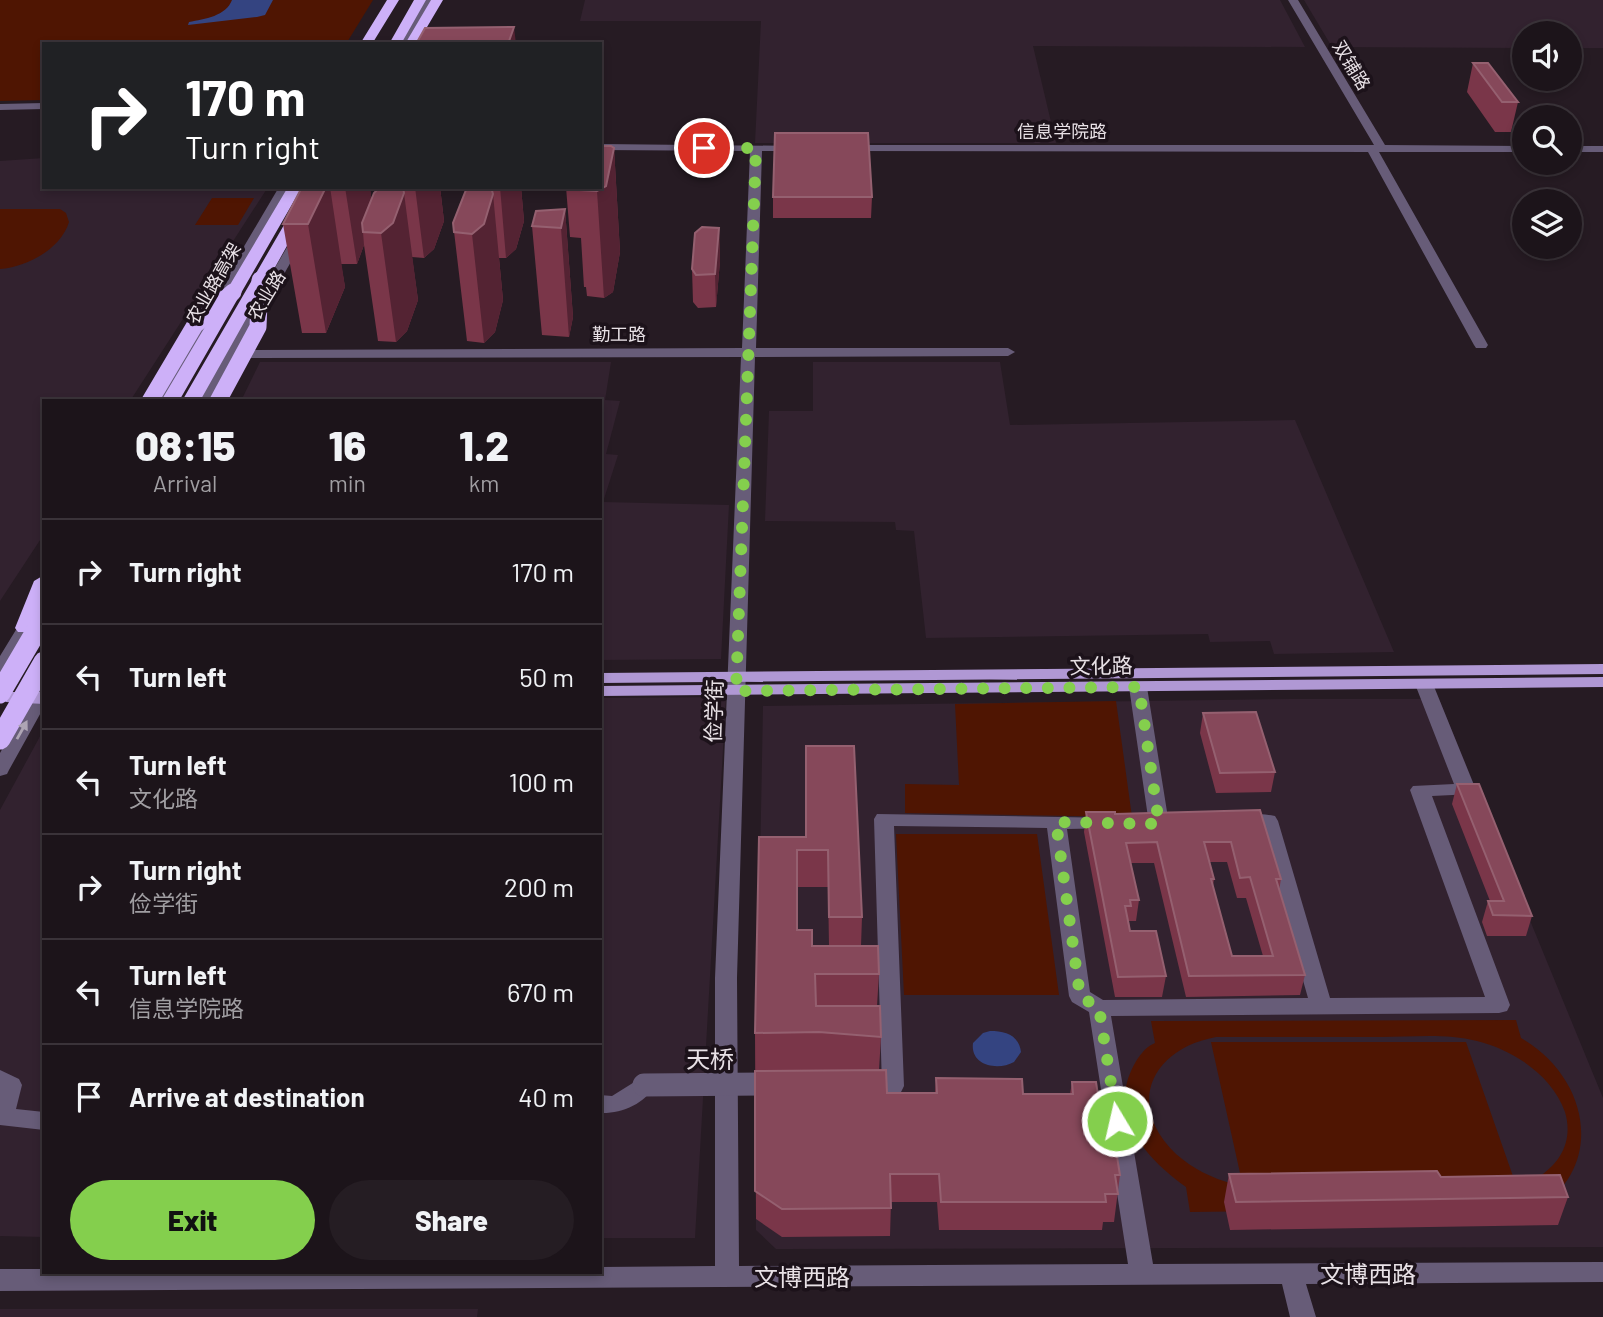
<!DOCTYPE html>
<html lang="en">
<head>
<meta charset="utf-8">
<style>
  body { margin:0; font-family:Barlow,"Noto Sans SC",sans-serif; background:#251d23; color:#f1f3f6; height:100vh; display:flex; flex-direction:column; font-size:26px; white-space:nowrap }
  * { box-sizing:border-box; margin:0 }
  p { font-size:23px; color:#a09ea2 }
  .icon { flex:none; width:38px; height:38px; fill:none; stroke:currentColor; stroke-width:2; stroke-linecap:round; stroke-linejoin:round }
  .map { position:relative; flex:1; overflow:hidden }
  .drawer { position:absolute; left:42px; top:399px; width:560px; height:875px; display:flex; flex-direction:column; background:#1c141a; border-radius:0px; box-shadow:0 4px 10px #0003,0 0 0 2px #3a3339 }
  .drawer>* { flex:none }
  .guide { position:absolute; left:42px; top:42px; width:560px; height:147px; border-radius:0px; box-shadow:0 4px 10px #0003,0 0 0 2px #3a3339; background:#202124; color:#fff; overflow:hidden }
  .fabs { position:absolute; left:1512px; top:21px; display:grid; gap:14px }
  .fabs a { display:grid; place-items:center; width:70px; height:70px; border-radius:50%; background:#1c141a; box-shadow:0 4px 10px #0003,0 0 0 2px #3a3339; font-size:35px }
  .pin { position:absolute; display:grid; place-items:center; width:60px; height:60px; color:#fff; margin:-30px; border:4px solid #fff; border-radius:50%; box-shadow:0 2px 7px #0007 }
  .me { position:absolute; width:77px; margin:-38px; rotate:351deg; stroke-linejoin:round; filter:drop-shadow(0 0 5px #0008) }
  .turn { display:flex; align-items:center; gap:24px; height:147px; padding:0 28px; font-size:32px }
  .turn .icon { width:91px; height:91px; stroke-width:2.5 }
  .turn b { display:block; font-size:49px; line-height:60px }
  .eta { display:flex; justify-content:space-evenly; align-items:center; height:119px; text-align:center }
  .eta b { font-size:42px; font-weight:800; line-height:49px }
  .button { display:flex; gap:14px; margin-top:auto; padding:14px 28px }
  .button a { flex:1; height:80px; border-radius:42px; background:#84cf4d; color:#111; font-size:28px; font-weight:800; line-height:80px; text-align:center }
  .button a+a { background:#251d23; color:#f1f3f6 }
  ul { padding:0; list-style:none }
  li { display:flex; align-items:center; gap:21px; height:105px; padding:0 28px; border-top:2px solid #3a3339 }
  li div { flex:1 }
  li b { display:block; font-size:26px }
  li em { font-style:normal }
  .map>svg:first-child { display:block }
  .built { fill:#32222f }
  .green { fill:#4f1502; fill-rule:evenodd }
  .water { fill:#344481 }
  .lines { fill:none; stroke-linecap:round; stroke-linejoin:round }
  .minor { fill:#675c78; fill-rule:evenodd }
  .major { fill:#b098d4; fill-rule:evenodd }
  .highway { fill:#cdb0f8; fill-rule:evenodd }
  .minor-bridge { stroke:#675c78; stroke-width:23 }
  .highway-bridge-far1 { stroke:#cdb0f8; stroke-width:17 }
  .highway-bridge { stroke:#cdb0f8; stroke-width:21 }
  .wall { fill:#7a3649; fill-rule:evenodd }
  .shaded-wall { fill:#542333 }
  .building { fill:#86485a; stroke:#956070; stroke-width:2; fill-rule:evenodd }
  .oneway { fill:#aea5b4 }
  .route { stroke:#84cf4d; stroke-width:12; stroke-dasharray:0 21.6 }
  .labels { text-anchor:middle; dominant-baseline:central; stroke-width:7; stroke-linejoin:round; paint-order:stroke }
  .far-street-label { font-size:18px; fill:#e8e1e6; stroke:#1c121a }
  .street-label { font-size:21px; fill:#e8e1e6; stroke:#1c121a }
  .near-street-label { font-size:24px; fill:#e8e1e6; stroke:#1c121a }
</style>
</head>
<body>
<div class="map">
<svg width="1603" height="1317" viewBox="0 0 1603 1317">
  <rect width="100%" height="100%" fill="#261b23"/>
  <path class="built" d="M585 0H1280L1305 47 1033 46 1056 143H755L761 21H580Z
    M1304 0H1603V48H1570V33H1524V48L1332 47Z
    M44 158V187H268L130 401H44V534L0 601V161Z
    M260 362H611L605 400 620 401 606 454 618 455 603 502 729 505 721 659 600 660V401H241Z
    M813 362H1000L1010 425 1295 420 1394 652 1274 654 1270 641 1210 642 1208 634 926 638 914 531 896 530 895 522 765 521 769 411H813Z
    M726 697 695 1238H600V698Z
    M1292 699H1439L1603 1098V1247L776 1249 756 1230V1075L763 706Z
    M44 729V1237L0 1236V810Z
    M0 1309H478L477 1317H0Z"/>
  <path class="green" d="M0 0H373L346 44H44V100L0 101Z
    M212 198H254L238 225H195Z
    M0 209H60L66 213 69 222C61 249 27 267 0 269Z
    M1116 701 1132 817 905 813V784L959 785 955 704Z
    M896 834H1037L1059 995H904Z
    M1516 1020 1521 1038C1593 1080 1603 1170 1537 1208L1190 1212 1186 1187C1150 1161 1109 1120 1131 1071 1136 1060 1144 1047 1155 1043L1151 1021ZM1216 1037C1271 1037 1326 1037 1381 1037 1412 1037 1446 1033 1477 1041 1513 1050 1552 1075 1565 1112 1573 1139 1562 1161 1540 1176L1233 1184C1212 1178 1193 1169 1176 1154 1125 1105 1151 1049 1216 1037Z
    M1211 1042H1466L1515 1182H1242Z"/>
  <path class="water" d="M232 0H273L265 15 257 17 188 25 189 22C205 19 226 16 232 0Z
    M990 1031C1005 1031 1019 1035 1021 1052L1014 1062C998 1071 970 1066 973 1043L983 1033Z"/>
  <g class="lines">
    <path class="minor" d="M425 0H435L410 44H400Z
      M1288 0H1298L1385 145 1524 146V152H1379L1488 345 1486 348H1476L1474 345 1368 152 845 151 839 148 845 145H1374Z
      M44 103V109L0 110V104Z
      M600 144 800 146V150L796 151H762L756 348H1008L1015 352 1008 356 755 357 737 978 739 1266 1128 1264 1089 1012 1072 1002 1069 996 1047 828 894 826 904 1086 901 1092 893 1095 885 1092 882 1086 874 819 877 814 1115 818 1118 823 1115 828 1067 829 1090 992 1103 1000 1308 998 1260 828 1234 827 1231 822 1234 817C1246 814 1263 813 1275 816L1278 821 1330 998 1485 997 1410 790 1413 786 1454 784 1415 684 1424 679 1433 684 1476 790 1473 794 1432 796 1510 1005 1507 1011 1499 1013 1111 1016 1153 1264 1603 1262V1282L1306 1284 1316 1317H1290L1282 1284 0 1291V1269H44V1272H600V1267L715 1266V978L741 357 236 358 211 401H197L293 237 299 233 305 237 241 350 742 348 750 151 600 150Z
      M1570 146H1603V152H1570Z
      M279 187H291L167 401H153Z
      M44 592V611L6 674 0 675V656L36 597Z
      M1138 682 1147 687 1169 824 1166 829H1152L1149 824 1129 687Z
      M44 685V707L9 770 7 774 0 776V753L35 690Z
      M0 1070 19 1079 22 1085 16 1109 44 1112V1130L0 1125Z
      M644 1076 652 1079 655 1085C645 1104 621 1114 600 1113V1095L612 1096Z"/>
    <path class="major" d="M1603 664V674L600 683V673Z
      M1603 677V687L600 696V686Z
      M12 692H44V704L6 702 3 698 6 694Z"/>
    <path class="highway" d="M387 0H399L372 44H360Z
      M414 0H426L401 44H389Z
      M431 0H443L417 44H405Z
      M288 187H302L179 401H161Z
      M306 187H320L200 401H182Z
      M44 575C44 596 44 614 32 632H18L15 628 34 581Z"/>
    <path class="minor-bridge" d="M644 1085 777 1084"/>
    <path class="highway-bridge-far1" d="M150 401 195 325 233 292
      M218 401 258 327 260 280"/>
    <path class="highway-bridge" d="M0 693 44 618
      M0 739 44 662"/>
  </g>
  <path class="wall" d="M1473 63 1518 102 1511 132H1495L1467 92Z
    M614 148 620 252 613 292 604 298 587 296 586 287H584L581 238 570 237 566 187H600Z
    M302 187H370L371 200 380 187H440L444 221 434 249 424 258 412 257 418 300 407 331 396 342 378 341 364 245 357 264H341L345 287 326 333H302L283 224Z
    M470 187H521L524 221 516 249 506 258H499L503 300 495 332 484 343 467 341 453 223Z
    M773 197H872L871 218H773Z
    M565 209 573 317 569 337 542 335 532 226Z
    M719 228 720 261 716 307 698 308 693 302 692 269Z
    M1203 713 1275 772 1271 792 1216 793 1200 733Z
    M806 746 862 917 861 946 879 974 877 1006 881 1037 879 1070 887 1093H935L936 1078 1023 1094H1070L1072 1082 1098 1095 1120 1175 1114 1222H1103L1102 1230H939L937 1202H891L890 1236 782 1237 756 1219 755 1033 759 837H806ZM797 887H828L829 946H812L797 930Z
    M1457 784 1532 916 1526 936H1487L1482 922 1488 901H1490L1452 804Z
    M1260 810 1281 879 1279 891 1305 975 1300 995 1186 997 1154 863H1131L1139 900 1136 921H1129L1130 931 1166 976 1162 997H1115L1084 832 1086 812 1115 814ZM1209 862H1227L1237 898H1246L1263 956H1232L1213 886 1214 879Z
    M1229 1174 1441 1177 1568 1197 1558 1225 1230 1230 1224 1202Z"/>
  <path class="shaded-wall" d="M514 27 516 44H508Z
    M614 148 620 252 613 292 604 298 597 191Z
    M326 187H330L345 287 326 333 308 224Z
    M345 187H370L374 221 363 232 364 245 357 264Z
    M415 187H440L444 221 434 249 424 258Z
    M500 187H521L524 221 516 249 506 258Z
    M404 193 418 300 407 331 396 342 381 233Z
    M493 194 503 300 495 332 484 343 472 234Z
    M565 209 573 317 569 337 561 228Z
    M719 228 720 261 716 307 715 274Z"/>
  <path class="building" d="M514 27 508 44H416L425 28Z
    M1473 63H1488L1518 102H1502Z
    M775 133H868L872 197H773Z
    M600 146H611L614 148 606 186 597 191 580 190V187H600Z
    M302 187H326L308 224H283Z
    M380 187H403L404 193 393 223 381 233 363 232 362 223 374 193Z
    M470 187H491L493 194 484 224 472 234 454 232 453 223 466 190Z
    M565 209 561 228 532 226 536 211Z
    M702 227 719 228 715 274 696 275 692 269 695 233Z
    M1256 712 1275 772 1220 773 1203 713Z
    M806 746H854L862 917H829L828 850H797V930H812V946H878L879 974H815L816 1006H880L881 1037 819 1032 755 1033 759 837H806Z
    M1457 784H1479L1532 916 1493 915 1488 901H1504Z
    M1260 810 1281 879H1276L1305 975 1189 976 1157 842 1126 843 1139 900H1130L1131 906H1125L1130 931H1156L1166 976 1118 977 1086 812H1115V814ZM1204 842H1231L1240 878 1250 877 1273 956H1232L1211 879H1214Z
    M886 1070 887 1093H937L936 1078 1022 1079 1023 1094H1073L1072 1082H1096L1098 1095H1107L1120 1175H1115L1118 1194H1105L1106 1202H941L939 1174H890L891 1208 782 1209 755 1191V1071Z
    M1437 1171 1441 1177 1560 1175 1568 1197 1236 1202 1229 1174Z"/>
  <defs><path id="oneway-solid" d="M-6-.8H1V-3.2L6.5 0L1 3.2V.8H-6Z" transform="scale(1.75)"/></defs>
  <use class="oneway" href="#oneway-solid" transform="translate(22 730) rotate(-61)"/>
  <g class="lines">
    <path class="route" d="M704 148H756L736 691 1139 687 1159 824 1056 822 1080 996 1099 1008 1117 1121"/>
  </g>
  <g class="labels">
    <g class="far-street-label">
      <text transform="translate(1352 65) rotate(59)">双铺路</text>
      <text x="1062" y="131">信息学院路</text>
      <text transform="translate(213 283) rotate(-60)">农业路高架</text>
      <text transform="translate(266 295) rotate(-59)">农业路</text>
      <text x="619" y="334">勤工路</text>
    </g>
    <g class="street-label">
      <text transform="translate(1101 665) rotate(-1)">文化路</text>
      <text transform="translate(713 711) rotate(-88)">俭学街</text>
    </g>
    <g class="near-street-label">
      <text x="710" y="1058">天桥</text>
      <text x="1368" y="1273">文博西路</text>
      <text x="802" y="1276">文博西路</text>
    </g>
  </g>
</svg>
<div class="fabs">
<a><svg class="icon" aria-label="sound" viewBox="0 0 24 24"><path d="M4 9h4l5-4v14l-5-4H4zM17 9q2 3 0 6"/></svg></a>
<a><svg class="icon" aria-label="search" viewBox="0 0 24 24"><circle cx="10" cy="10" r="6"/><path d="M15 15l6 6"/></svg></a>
<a><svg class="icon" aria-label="layers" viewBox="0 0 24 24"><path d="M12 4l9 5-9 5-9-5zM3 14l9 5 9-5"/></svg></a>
</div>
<div class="pin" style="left:704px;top:148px;background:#d93025"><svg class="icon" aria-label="arrive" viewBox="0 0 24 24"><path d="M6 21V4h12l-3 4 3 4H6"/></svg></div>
<svg class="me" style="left:1117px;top:1121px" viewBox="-20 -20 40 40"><circle r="17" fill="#84cf4d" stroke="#fff" stroke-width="3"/><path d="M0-11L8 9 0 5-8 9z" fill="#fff"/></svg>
<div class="guide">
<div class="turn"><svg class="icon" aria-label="right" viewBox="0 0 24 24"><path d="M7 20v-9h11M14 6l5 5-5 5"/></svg><div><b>170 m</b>Turn right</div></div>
</div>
<section class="drawer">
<div class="eta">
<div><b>08:15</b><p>Arrival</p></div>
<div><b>16</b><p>min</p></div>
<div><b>1.2</b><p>km</p></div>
</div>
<ul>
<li><svg class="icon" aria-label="right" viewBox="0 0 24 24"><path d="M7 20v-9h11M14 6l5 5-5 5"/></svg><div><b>Turn right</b></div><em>170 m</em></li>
<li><svg class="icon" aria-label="left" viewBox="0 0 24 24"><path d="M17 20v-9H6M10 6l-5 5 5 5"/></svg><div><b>Turn left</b></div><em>50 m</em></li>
<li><svg class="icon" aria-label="left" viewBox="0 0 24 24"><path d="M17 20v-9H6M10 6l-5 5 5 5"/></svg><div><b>Turn left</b><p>文化路</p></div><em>100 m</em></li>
<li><svg class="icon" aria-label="right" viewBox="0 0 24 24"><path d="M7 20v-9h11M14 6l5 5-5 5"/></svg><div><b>Turn right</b><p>俭学街</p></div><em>200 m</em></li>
<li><svg class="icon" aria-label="left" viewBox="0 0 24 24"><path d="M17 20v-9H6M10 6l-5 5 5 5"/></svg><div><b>Turn left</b><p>信息学院路</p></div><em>670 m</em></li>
<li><svg class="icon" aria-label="arrive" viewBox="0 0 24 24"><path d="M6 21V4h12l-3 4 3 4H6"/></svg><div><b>Arrive at destination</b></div><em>40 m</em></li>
</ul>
<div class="button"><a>Exit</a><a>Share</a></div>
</section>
</div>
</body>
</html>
